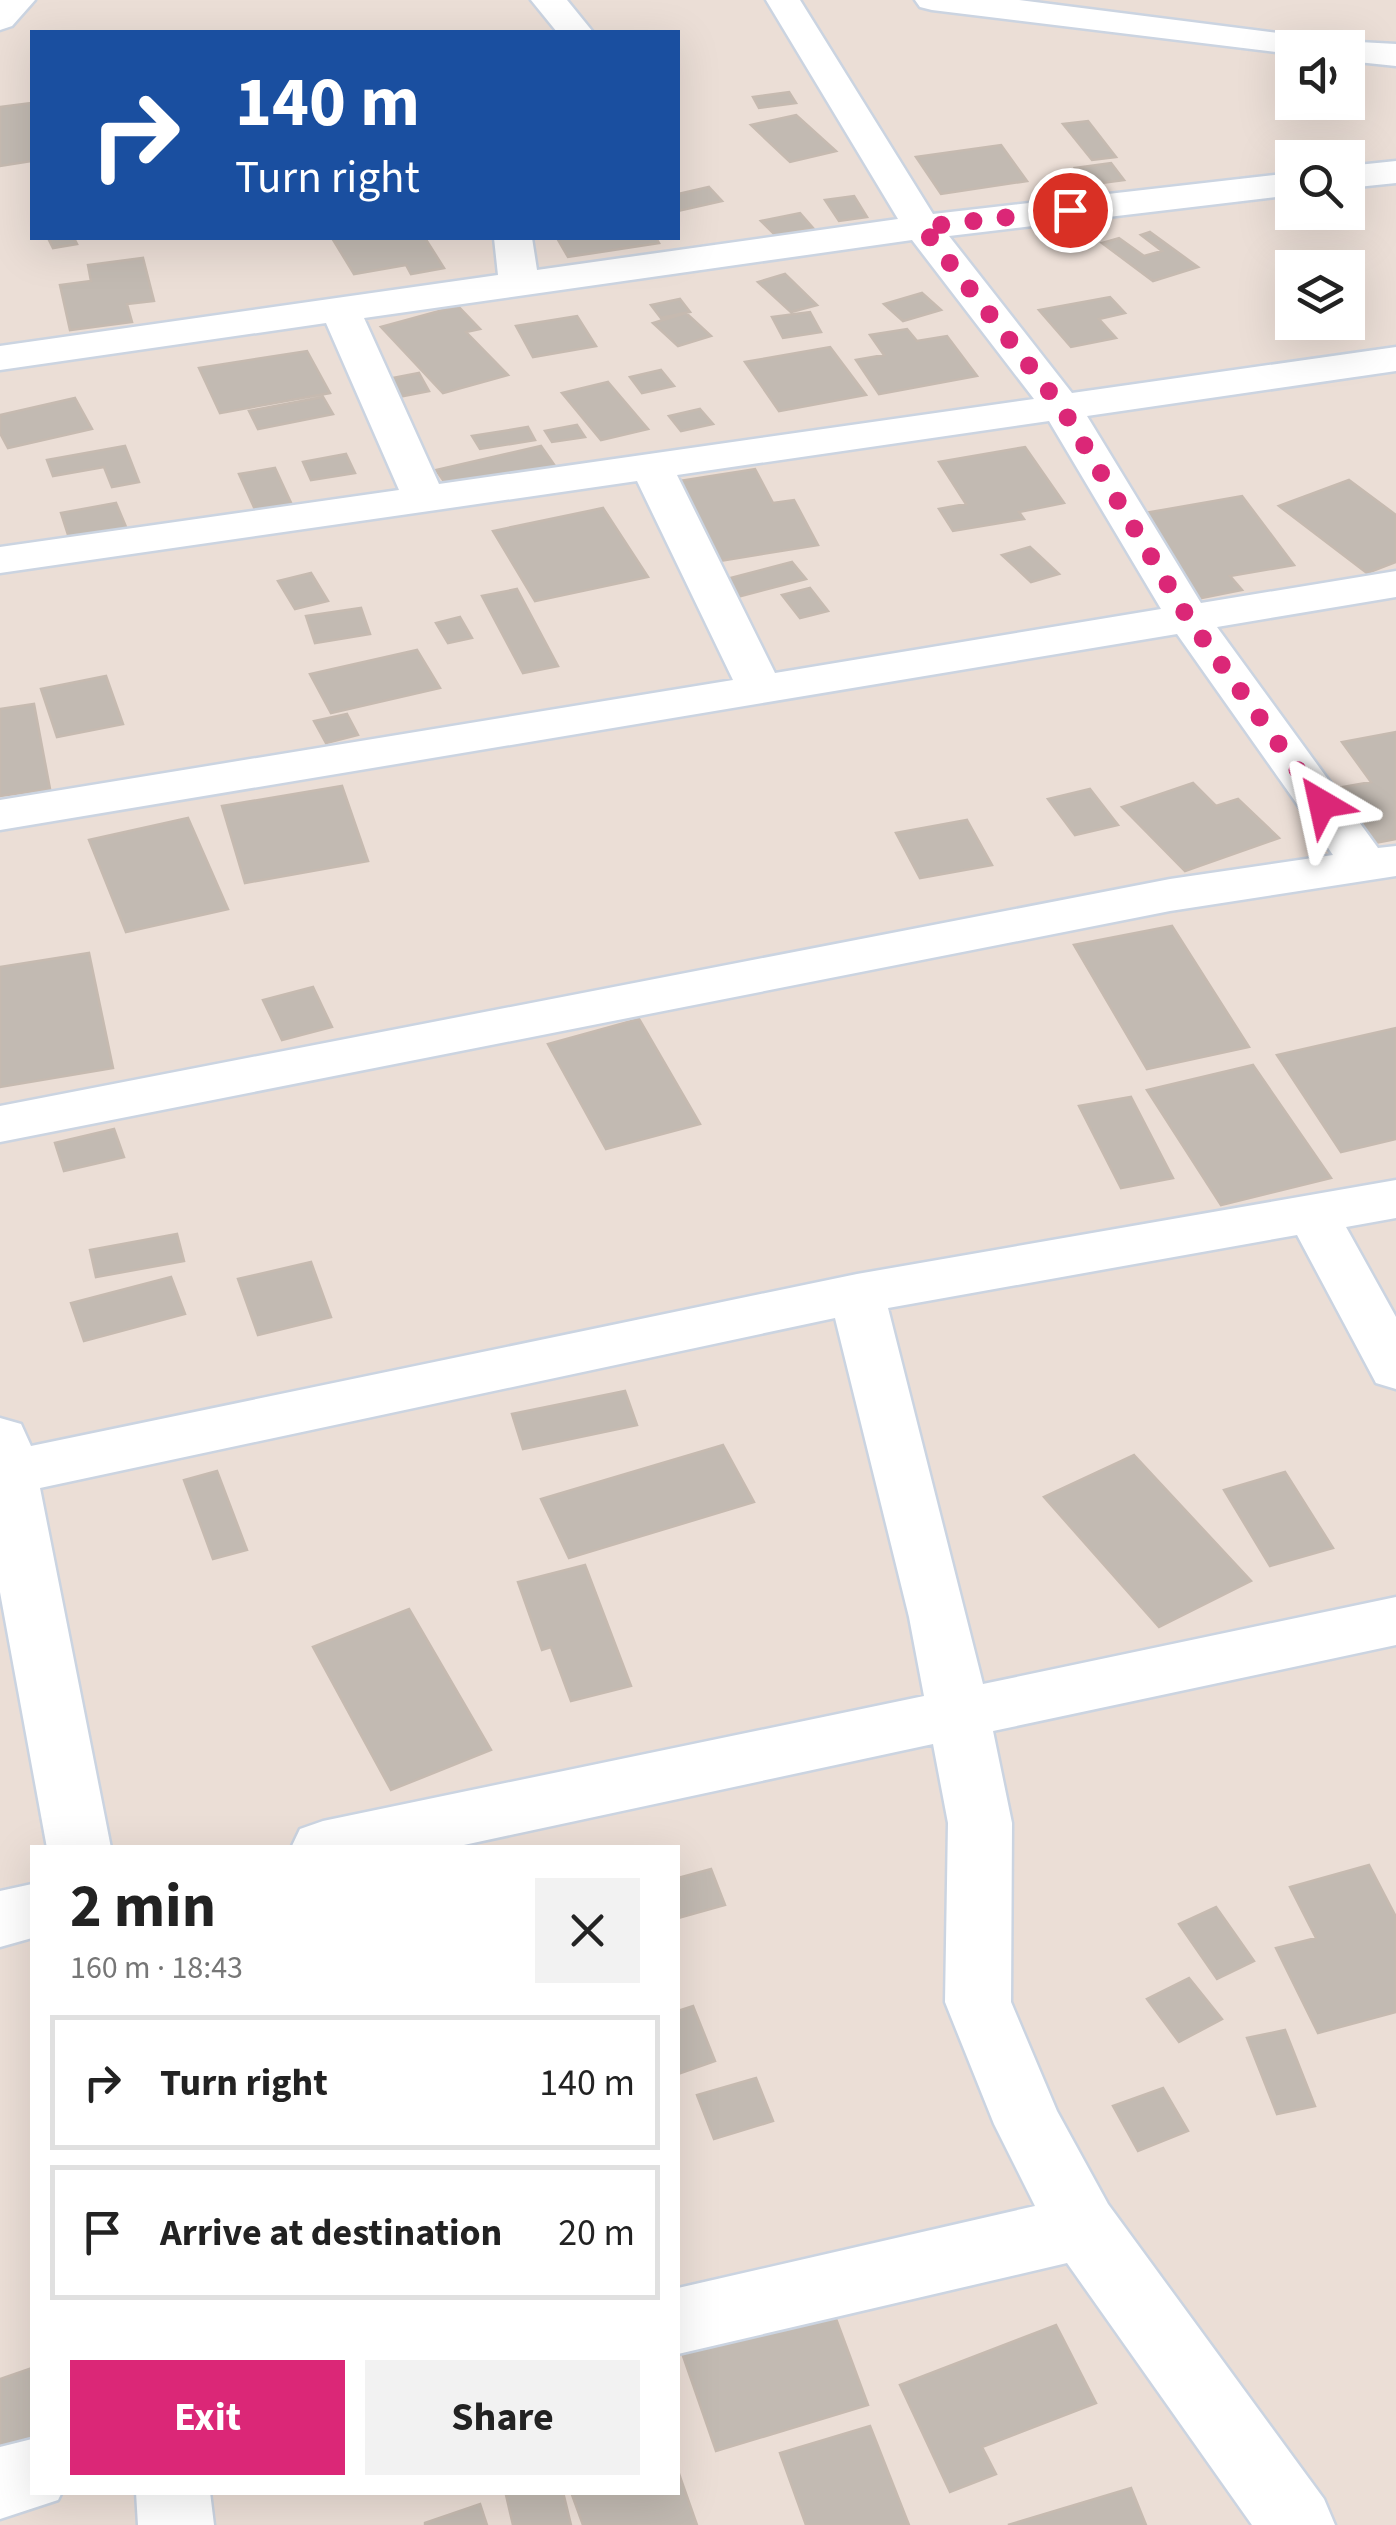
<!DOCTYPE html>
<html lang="en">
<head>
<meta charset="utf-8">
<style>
  body { margin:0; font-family:"Source Sans 3",sans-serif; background:#f2f2f2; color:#222; height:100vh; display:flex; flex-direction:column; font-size:38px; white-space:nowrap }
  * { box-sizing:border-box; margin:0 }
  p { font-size:32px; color:#767676 }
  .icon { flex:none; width:55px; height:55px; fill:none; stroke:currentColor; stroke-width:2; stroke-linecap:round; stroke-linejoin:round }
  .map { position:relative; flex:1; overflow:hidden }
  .panel { position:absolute; left:30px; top:1845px; width:650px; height:650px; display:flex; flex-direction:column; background:#fff; border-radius:0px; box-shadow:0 10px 40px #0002 }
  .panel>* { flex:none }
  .hud { position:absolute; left:30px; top:30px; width:650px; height:210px; border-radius:0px; box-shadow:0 10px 40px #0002; background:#1a4fa0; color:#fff; overflow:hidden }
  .fabs { position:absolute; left:1275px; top:30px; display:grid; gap:20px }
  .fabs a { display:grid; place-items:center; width:90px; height:90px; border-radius:0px; background:#fff; box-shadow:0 10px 40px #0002; font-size:50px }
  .pin { position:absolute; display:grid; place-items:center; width:85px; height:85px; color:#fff; margin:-42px; border:5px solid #fff; border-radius:50%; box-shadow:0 2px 10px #0007 }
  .me { position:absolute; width:110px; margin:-55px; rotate:324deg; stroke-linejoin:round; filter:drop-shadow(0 0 8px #0008) }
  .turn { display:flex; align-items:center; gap:35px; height:210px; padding:0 40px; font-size:45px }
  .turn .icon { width:130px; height:130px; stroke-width:2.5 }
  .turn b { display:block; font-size:70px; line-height:85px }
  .round { display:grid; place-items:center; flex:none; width:105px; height:105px; border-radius:0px; background:#f2f2f2 }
  .head { display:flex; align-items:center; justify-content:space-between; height:170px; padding:0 40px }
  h1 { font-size:60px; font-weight:700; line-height:75px }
  .action { display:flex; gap:20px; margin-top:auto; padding:20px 40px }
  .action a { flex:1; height:115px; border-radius:0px; background:#db2777; color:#fff; font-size:40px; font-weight:700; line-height:115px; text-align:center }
  .action a+a { background:#f2f2f2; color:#222 }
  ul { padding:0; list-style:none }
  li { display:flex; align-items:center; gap:30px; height:135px; margin:0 20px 15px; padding:0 20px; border:5px solid #e0e0e0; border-radius:0px }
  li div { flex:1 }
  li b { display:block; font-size:38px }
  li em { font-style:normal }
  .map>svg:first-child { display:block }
  .building { fill:#c2bab2; stroke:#c6bab0; stroke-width:2.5 }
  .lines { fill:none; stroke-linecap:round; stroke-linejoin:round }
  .street-casing { stroke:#cbd4e1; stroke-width:5 }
  .secondary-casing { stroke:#cbd4e1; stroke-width:5 }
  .street { fill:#fff; fill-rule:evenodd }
  .secondary { fill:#fff; fill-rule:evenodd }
  .route { stroke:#db2777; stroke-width:18; stroke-dasharray:0 32.4 }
</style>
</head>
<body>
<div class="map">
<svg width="1396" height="2525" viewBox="0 0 1396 2525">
  <rect width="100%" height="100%" fill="#ebded6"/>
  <path class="building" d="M789 92 796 103 759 108 753 97Z
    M32 103V161L0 166V107Z
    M796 115 836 151 790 162 751 125Z
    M1088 121 1116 157 1092 160 1063 124Z
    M1001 145 1027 181 941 194 916 157Z
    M1111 163 1124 180 1087 185 1075 168Z
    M709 187 722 201 678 211V194Z
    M854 196 867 217 839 221 825 200Z
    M800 213 813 228 776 236 761 221Z
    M1150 232 1198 267 1153 281 1102 243 1119 238 1144 256 1162 251 1141 235Z
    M48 238H74L77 244 53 248Z
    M332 238H425L444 268 411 274 406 265 354 274Z
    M557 238H656L659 243 568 257Z
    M143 258 154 301 127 304 132 322 70 330 60 285 91 281 88 265Z
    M785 274 817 305 791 312 758 282Z
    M922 293 941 310 903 321 884 304Z
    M1110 297 1125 313 1099 319 1116 338 1071 347 1039 310Z
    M680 299 690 312 661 318 651 305Z
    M458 306 480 329 466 332 508 375 443 393 381 327Z
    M810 312 821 332 783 338 772 317Z
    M686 313 711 336 678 346 653 323Z
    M577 316 596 346 533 357 516 326Z
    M907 329 917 341 947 336 977 376 879 394 856 360 884 355 870 335Z
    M830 347 866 395 779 411 745 362Z
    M307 351 330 393 220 413 199 368Z
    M661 370 674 386 642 393 630 377Z
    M419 373 429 391 393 398 383 380Z
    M608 382 648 429 601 440 562 393Z
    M323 397 333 414 258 429 249 411Z
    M75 398 92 429 8 448 0 433V415Z
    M700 409 713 424 681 431 669 416Z
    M577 425 585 437 552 442 545 431Z
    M528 427 535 440 480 449 472 436Z
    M125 446 139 482 112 487 104 467 53 476 47 460Z
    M541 446 555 466 450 490 436 470Z
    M1025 447 1064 503 1019 512 1024 519 953 531 939 509 966 504 939 462Z
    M346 454 355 473 311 480 303 462Z
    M275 468 293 507 257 514 239 474Z
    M755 469 773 503 794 500 818 545 707 563 667 483Z
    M1349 480 1396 515V562L1367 573 1279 506Z
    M1242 496 1294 565 1230 576 1242 590 1196 599 1134 515Z
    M116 503 129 534 71 544 61 513Z
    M603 508 648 577 535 601 493 531Z
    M1030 547 1059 574 1031 582 1002 555Z
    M792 562 806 579 737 597 723 580Z
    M311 573 328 601 295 609 278 581Z
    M810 588 828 611 800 618 782 595Z
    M517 589 558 666 523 673 482 596Z
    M361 608 370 634 315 643 306 616Z
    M460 617 472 638 448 643 436 623Z
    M417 650 440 688 331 713 310 674Z
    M106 676 123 724 57 737 41 689Z
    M34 704 50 789 0 796V709Z
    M347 714 358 735 326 743 314 721Z
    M1396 732V839L1359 846 1321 791 1371 782 1342 742Z
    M1193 783 1216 806 1238 799 1279 838 1185 871 1122 807Z
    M342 786 368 861 245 883 222 806Z
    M1090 789 1118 825 1075 835 1048 799Z
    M188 818 228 909 126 932 89 840Z
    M967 820 992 865 920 878 896 833Z
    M1172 926 1249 1047 1147 1069 1074 945Z
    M89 953 113 1068 0 1087V967Z
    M313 987 332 1027 282 1040 263 1000Z
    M639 1019 700 1124 606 1149 548 1044Z
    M1396 1028V1139L1341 1152 1277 1055Z
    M1253 1065 1331 1178 1221 1205 1147 1090Z
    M1131 1097 1173 1178 1121 1188 1079 1106Z
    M114 1129 124 1157 64 1171 55 1143Z
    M177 1234 184 1261 96 1277 90 1250Z
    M311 1262 331 1317 258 1335 238 1279Z
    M171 1277 185 1314 84 1341 71 1303Z
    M625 1391 637 1425 523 1449 512 1414Z
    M723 1445 754 1502 569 1558 541 1499Z
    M1134 1455 1251 1581 1159 1627 1044 1497Z
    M217 1471 247 1550 213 1559 184 1480Z
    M1285 1472 1333 1548 1270 1566 1224 1490Z
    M585 1565 631 1686 571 1701 551 1647 542 1650 518 1582Z
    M409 1609 491 1750 391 1790 313 1647Z
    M1369 1865 1396 1917V2012L1318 2033 1276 1948 1316 1938 1290 1887Z
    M711 1869 725 1905 678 1918V1878Z
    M1216 1907 1254 1961 1217 1979 1179 1924Z
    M1189 1978 1222 2019 1179 2042 1147 1999Z
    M693 2006 715 2061 678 2074V2011Z
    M1285 2030 1315 2106 1277 2114 1247 2038Z
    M756 2078 773 2121 714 2139 697 2095Z
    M1163 2088 1188 2131 1138 2151 1113 2106Z
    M832 2308 868 2405 716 2451 682 2353Z
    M1056 2325 1096 2403 982 2447 996 2474 950 2492 900 2385Z
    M32 2368V2444L0 2455V2379Z
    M870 2426 909 2525H806L780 2453Z
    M678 2471 697 2525H583L571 2492H678Z
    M1131 2488 1146 2525H1008Z
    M517 2492H563L571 2525H513L506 2495Z
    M480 2504 487 2525H425V2523Z"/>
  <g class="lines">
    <g class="street-casing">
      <path id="street" d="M0 0H35L12 26 0 30Z
        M531 0H567L593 32H557Z
        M766 0H800L933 214 1292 173V195L949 236 1072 393 1396 347V371L1087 416 1201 603 1396 571V597L1217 627 1378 848 1396 846V876L1170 911 0 1142V1106L1170 879 1333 855 1177 634 0 830V800L733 680 637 481 0 573V547L399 490 326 323 0 370V346L498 275 494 238H532L537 270 898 219ZM912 240 1034 399 439 484 364 318ZM1049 421 1161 609 775 673 677 475Z
        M1396 161V183L1348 188V166Z
        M1396 1180V1218L1346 1227 1396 1317V1389L1376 1383 1297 1235 888 1308 983 1684 1396 1597V1645L993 1731 1012 1823 1011 2002 1057 2111 1108 2204 1324 2499 1335 2525H1252L1067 2263 678 2354V2288L1035 2206 994 2124 945 2002 948 1823 933 1744 450 1848H291L300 1829 323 1821 924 1696 909 1617 835 1318 40 1488 111 1848H47L0 1592V1418L21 1424 31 1446 857 1274Z
        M32 1884V1938L0 1947V1891Z
        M32 2439V2492H62L58 2500 0 2519V2447Z
        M136 2492H210L214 2525H138Z"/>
    </g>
    <g class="secondary-casing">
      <path id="secondary" d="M915 0H1019L1341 41 1396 44V66L1348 61V48H1292V54L932 10 920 7Z"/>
    </g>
    <use href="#street" class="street"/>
    <use href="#secondary" class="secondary"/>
  </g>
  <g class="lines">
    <path class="route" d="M1070 210 922 227 1062 408 1188 618 1322 804"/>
  </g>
</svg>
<div class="fabs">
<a><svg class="icon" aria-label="sound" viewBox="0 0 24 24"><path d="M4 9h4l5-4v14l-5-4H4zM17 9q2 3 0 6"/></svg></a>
<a><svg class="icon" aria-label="search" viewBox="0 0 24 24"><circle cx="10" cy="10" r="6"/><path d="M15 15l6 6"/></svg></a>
<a><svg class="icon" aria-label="layers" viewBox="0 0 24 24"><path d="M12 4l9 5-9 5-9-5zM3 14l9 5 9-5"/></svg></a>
</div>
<div class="pin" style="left:1070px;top:210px;background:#d93025"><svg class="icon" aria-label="arrive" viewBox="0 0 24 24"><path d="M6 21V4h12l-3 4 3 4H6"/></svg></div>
<svg class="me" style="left:1322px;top:804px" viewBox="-20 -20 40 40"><path d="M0-17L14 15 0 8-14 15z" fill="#db2777" stroke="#fff" stroke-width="4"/></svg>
<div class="hud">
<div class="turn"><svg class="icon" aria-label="right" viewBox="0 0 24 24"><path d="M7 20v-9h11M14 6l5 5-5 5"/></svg><div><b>140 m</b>Turn right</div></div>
</div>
<section class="panel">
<div class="head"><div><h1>2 min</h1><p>160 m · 18:43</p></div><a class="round"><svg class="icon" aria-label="close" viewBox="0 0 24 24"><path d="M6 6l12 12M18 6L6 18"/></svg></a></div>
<ul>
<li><svg class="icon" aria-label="right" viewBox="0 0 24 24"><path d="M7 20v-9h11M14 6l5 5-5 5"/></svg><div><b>Turn right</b></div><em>140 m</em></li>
<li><svg class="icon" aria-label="arrive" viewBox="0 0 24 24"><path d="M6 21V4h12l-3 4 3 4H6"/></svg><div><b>Arrive at destination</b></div><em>20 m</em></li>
</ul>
<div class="action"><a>Exit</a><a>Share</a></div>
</section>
</div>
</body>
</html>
